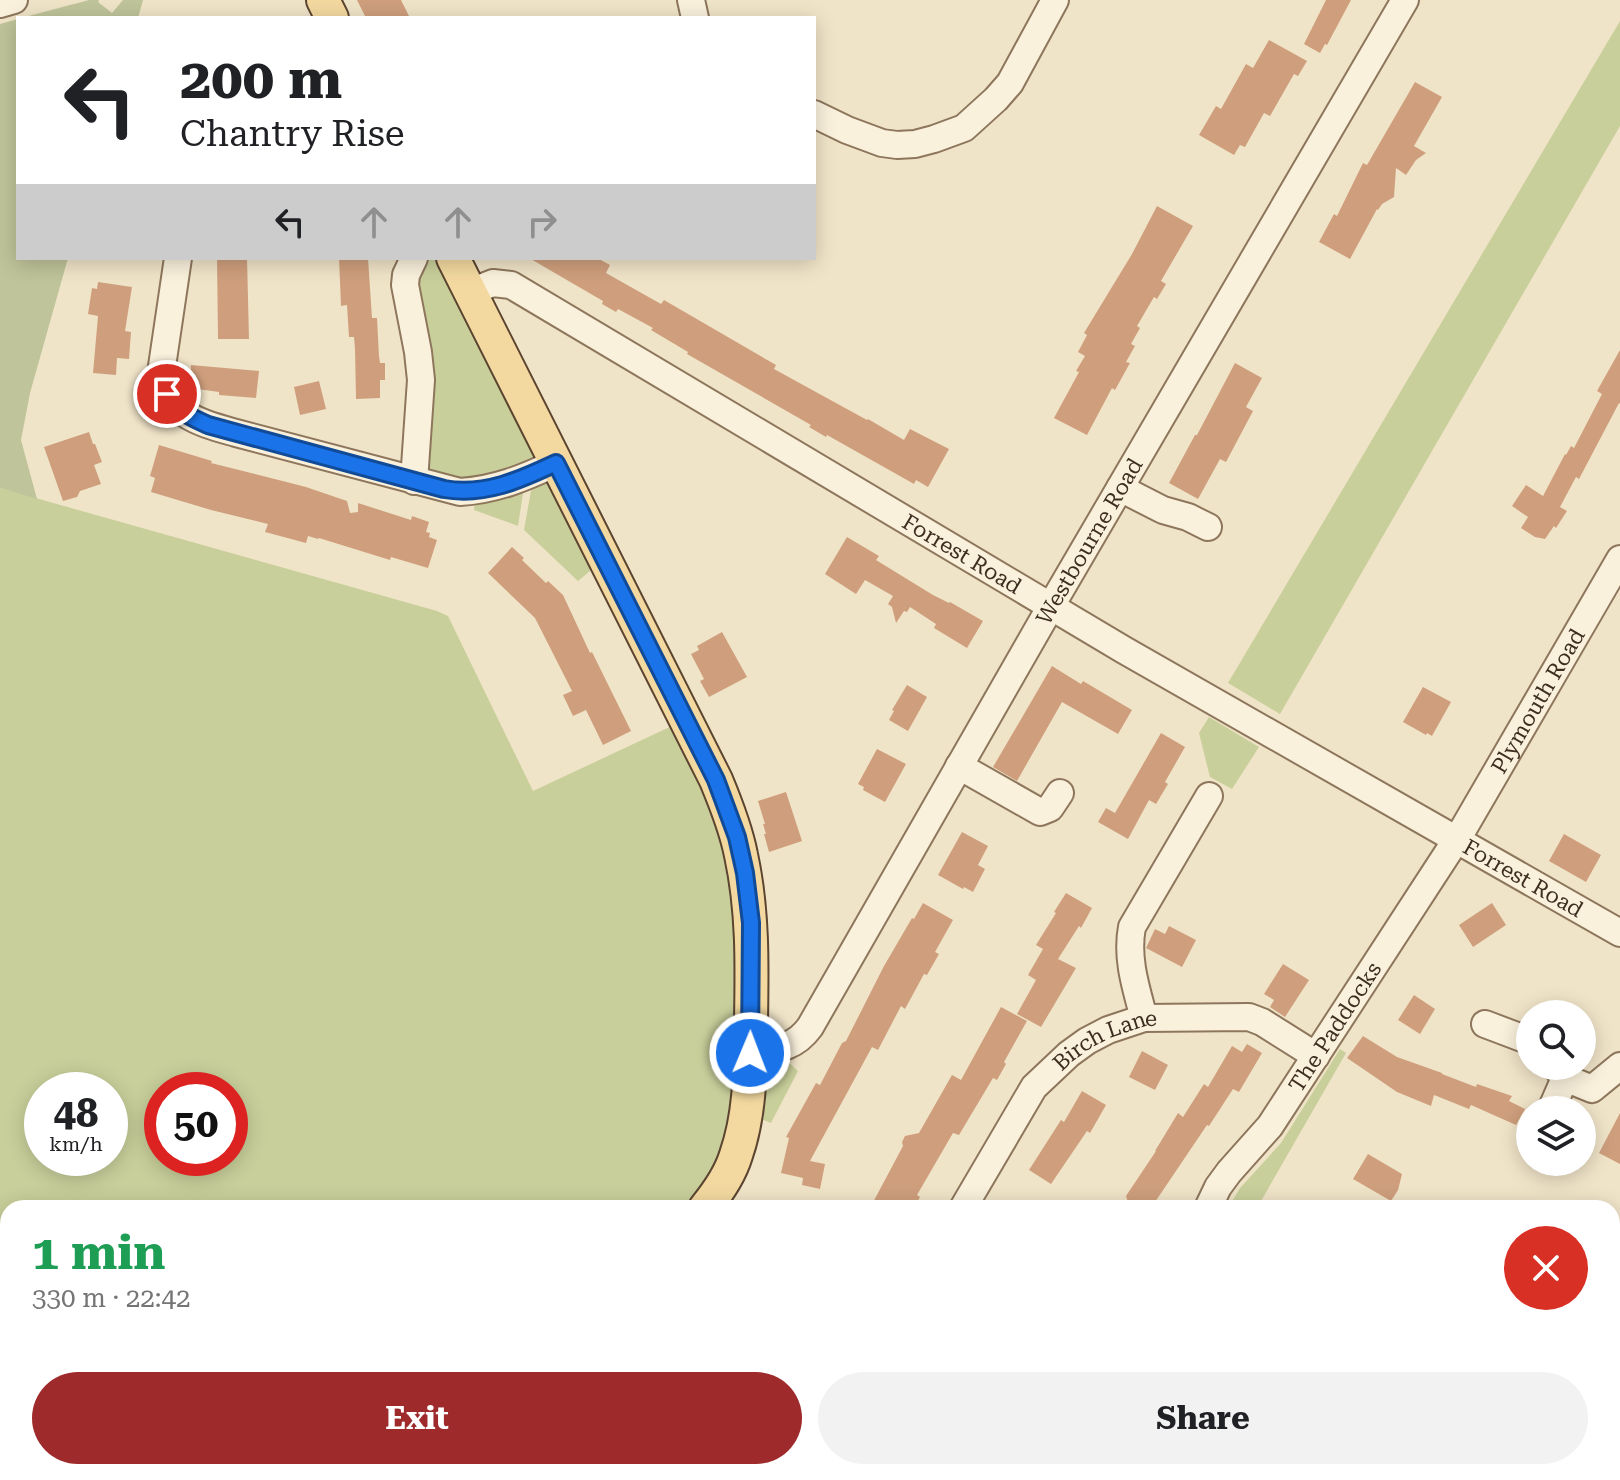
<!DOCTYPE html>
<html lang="en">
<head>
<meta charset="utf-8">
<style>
  body { margin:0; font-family:"Roboto Serif",serif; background:#f2f2f2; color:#202124; height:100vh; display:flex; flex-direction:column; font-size:30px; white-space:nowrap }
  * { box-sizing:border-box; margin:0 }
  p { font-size:26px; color:#757577 }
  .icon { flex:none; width:44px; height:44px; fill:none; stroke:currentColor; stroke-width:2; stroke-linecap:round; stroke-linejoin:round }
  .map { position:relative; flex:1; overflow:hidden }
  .sheet { position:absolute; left:0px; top:1200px; width:1620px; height:280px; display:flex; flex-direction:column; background:#fff; border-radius:24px 24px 0 0; box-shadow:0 4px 20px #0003 }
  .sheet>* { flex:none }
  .hud { position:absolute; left:16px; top:16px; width:800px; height:244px; border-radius:0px; box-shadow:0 4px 20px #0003; background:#fff; color:#202124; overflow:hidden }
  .fabs { position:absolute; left:1516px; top:1000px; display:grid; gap:16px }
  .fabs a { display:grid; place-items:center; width:80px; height:80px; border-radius:50%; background:#fff; box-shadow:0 4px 20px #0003; font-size:40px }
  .speed { position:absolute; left:24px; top:1072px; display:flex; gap:16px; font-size:40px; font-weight:700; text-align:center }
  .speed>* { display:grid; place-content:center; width:104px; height:104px; border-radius:50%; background:#fff; box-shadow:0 4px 20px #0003; line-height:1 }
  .speed small { font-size:20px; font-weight:400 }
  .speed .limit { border:12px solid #d22; background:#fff; color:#111 }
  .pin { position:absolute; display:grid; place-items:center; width:68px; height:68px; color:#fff; margin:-34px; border:4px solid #fff; border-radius:50%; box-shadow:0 2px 8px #0007 }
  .me { position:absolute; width:88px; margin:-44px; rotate:1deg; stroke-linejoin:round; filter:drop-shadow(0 0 6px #0008) }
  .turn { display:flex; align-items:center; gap:28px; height:168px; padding:0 32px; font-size:36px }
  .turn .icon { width:104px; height:104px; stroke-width:2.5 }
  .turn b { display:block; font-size:56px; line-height:68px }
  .lanes { display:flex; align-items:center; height:76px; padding:0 32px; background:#0003; justify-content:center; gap:40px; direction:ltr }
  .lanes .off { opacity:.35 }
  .round { display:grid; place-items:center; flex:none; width:84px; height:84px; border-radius:42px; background:#f2f2f2 }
  .headline { display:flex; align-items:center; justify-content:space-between; height:136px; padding:0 32px }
  h1 { font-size:48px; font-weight:700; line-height:60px; color:#1e9e55 }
  .cta { display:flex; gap:16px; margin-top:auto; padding:16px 32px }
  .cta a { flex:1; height:92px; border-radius:48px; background:#9e2a2b; color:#fff; font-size:32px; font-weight:700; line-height:92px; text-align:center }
  .cta a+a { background:#f2f2f2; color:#202124 }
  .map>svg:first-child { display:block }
  .green { fill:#c9cf9b; fill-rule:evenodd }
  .cemetery { fill:#bfc49a }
  .building { fill:#cf9f7d }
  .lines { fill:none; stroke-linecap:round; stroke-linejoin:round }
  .minor-casing { stroke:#8d765c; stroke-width:30 }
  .major-casing { stroke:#5b4430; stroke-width:36 }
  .minor { stroke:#faf1dc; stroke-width:26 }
  .major { stroke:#f3d9a0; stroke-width:32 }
  .route-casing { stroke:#114b97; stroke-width:20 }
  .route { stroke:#1a73e8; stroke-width:14 }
  .labels { text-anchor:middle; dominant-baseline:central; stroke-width:8; stroke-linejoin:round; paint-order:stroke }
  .street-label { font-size:22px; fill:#3d2e20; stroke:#f7eed8 }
</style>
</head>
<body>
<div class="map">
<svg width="1620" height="1480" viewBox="0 0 1620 1480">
  <rect width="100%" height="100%" fill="#f0e4c8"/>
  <path class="green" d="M1620 21V126L1280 714 1228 683Z
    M426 258H440L537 448 534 462 492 480 440 479 429 470 426 460 415 304 421 264Z
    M545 483 552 485 596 566 578 581 524 530 532 485Z
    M524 487 518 526 474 510 475 499Z
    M0 488 437 611 448 616 533 791 676 724 726 841 737 921 734 1113 718 1168 690 1208H8V1472H61L43 1480H0ZM42 1090H110V1158H42ZM162 1090H230V1158H162Z
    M1209 717 1259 747 1232 789 1210 777 1199 733Z
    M1340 1049 1346 1053 1257 1208H1228L1240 1188 1281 1143Z
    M786 1060 798 1071 771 1123 761 1119C763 1095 761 1070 786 1060Z
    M207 1472H289L273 1480H210Z"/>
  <path class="cemetery" d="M89 0H99L98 2 112 13 123 0H143L138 18H21Z
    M18 19V258H68L30 393 21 440 37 499 0 488V24Z"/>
  <path class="building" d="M357 0H401L410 18H366Z
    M1326 0H1351L1327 45 1325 44 1320 53 1304 44Z
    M1269 40 1307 61 1298 76 1294 74 1270 116 1264 113 1245 147 1240 145 1234 155 1199 135 1216 106 1221 109 1246 64 1253 68Z
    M1415 82 1442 97 1414 146 1426 153 1416 160 1406 175 1396 168 1394 197 1382 204 1378 210 1377 209 1350 259 1319 242 1334 214 1337 216 1363 163 1367 165Z
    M1157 206 1193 226 1161 281 1166 284 1157 299 1154 297 1137 326 1140 328 1131 344 1135 346 1126 362 1130 363 1115 390 1112 388 1087 435 1054 418 1079 372 1076 371 1085 356 1078 352 1087 335 1084 333 1132 254Z
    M217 258H247L249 339H218Z
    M339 258H368L372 318H377L379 356 380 363H385V380H380V398L356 399 355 349 354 337H349L347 305 341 306Z
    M529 258H597L610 265 606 273 661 304 664 300 776 365 774 369 867 420 868 419 904 440 910 429 949 449 928 487 916 480 914 484 827 435 826 437 809 427 811 425 687 354 688 352 651 330 653 328 618 309 616 312 602 304 603 301Z
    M98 282 132 287 125 331 131 332 129 359 117 358 116 375 93 373 98 316 88 314 92 288 97 289Z
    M1620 350V404L1619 403 1579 479 1576 477 1560 507 1567 511 1556 528 1554 526 1545 539 1535 537 1521 528 1528 517 1512 506 1526 485 1543 496 1565 454 1566 455 1571 446 1574 448 1602 394 1597 391Z
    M1235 363 1262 378 1246 407 1253 411 1226 462 1220 459 1198 499 1169 483 1195 435H1197Z
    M191 365 259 371 256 398 219 395V392L190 388Z
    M319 381 326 409 300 415 294 387Z
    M89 432 93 444H95L102 462 94 465 101 484 80 491 77 497 63 501 44 447Z
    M159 445 212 461 211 463 306 487 347 501 350 513 358 512V503L411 520 412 516 429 522 426 532 430 533 429 537 437 540 428 568 391 557 390 560 319 538 318 539 308 536 306 543 265 532 268 524 211 510 151 492 155 478 150 476Z
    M847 537 879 556 876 560 933 595 949 603 950 602 983 621 967 648 934 628 936 624 910 607 907 612 904 611 896 623 892 607 888 604 893 596 865 580 856 594 825 574Z
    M512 547 524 558 522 560 546 583 548 581 563 595 590 653 592 652 631 731 603 745 586 710 573 716 563 695 572 691 535 618 488 573Z
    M722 632 747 677 709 697 700 681 704 679 691 654 699 650 697 646Z
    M1052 666 1081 684 1083 681 1132 710 1118 734 1062 702 1017 781 993 767Z
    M907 685 927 697 908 731 889 720 894 711 892 710Z
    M1423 687 1451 702 1432 736 1427 733 1426 735 1403 722Z
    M1161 733 1185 747 1165 782 1168 784 1156 804 1149 800 1128 839 1098 822 1106 808 1115 813Z
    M877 749 906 764 885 802 863 790 864 787 858 784Z
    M786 792 802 841 769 852 764 834H766L763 824H765L758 801Z
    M962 832 988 846 978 865 985 869 973 892 964 887 963 889 938 875Z
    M1564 834 1601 855 1586 882 1549 861Z
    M1066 893 1092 908 1081 928 1079 926 1058 959 1076 968 1041 1027 1017 1014 1036 980 1028 975 1043 949 1036 945 1056 913 1054 912Z
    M923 903 953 920 935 952 939 954 927 975 924 974 905 1009 901 1006 878 1050 872 1047 810 1161 825 1164 820 1189 802 1185 803 1178 781 1173 789 1138 786 1137 816 1083 820 1085 842 1043 846 1041 884 966 912 918 914 919Z
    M1492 903 1506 925 1473 947 1459 925Z
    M1169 926 1196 940 1182 967 1146 948 1155 929 1165 934Z
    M1283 964 1309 980 1285 1017 1270 1007 1274 1000 1264 994Z
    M1414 995 1435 1009 1420 1034 1398 1020Z
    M1001 1007 1027 1021 1004 1062 1006 1064 997 1080 993 1078 959 1135 953 1133 917 1195 920 1197 914 1208H870L903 1146 902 1142 905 1136 919 1133 952 1075 961 1080Z
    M1363 1036 1397 1057 1442 1073V1074L1476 1087 1477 1084 1512 1096 1509 1101 1525 1109 1516 1125 1471 1105 1469 1109 1434 1095 1431 1106 1397 1092 1347 1058Z
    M1247 1044 1262 1053 1239 1092 1233 1089 1209 1126 1207 1125 1151 1208H1130L1126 1196 1156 1151H1155L1178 1113 1183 1117 1204 1084 1208 1087 1232 1046 1242 1052Z
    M1142 1051 1168 1065 1155 1090 1129 1077Z
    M1082 1091 1106 1105 1090 1133 1087 1131 1051 1184 1029 1170 1061 1120 1064 1122Z
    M1620 1113V1164L1599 1153Z
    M1368 1154 1402 1174 1398 1190 1391 1201 1353 1179Z"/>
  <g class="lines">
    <g class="minor-casing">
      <g id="minor">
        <path d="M691 0 695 18"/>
        <path d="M0 4 14 0"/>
        <path d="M814 114 847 130 882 143 897 145 915 144 934 139 964 128 996 99 1010 83 1055 0"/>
        <path d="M178 258 161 373C166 415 201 423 236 433L460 492C495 490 524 478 556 463"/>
        <path id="s1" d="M470 292 493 283 511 285 1124 650 1620 933"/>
        <path d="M414 481 421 380 418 352 405 285 406 275 414 258"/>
        <path d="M1120 488 1163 510 1188 517 1208 527"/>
        <path d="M959 766 1040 812 1050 808 1060 793"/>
        <path d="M1144 1018C1136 988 1126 958 1132 927L1209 796"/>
        <path d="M1485 1024 1530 1041"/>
        <path id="s2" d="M750 1053C776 1049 794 1049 810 1027L1051 606 1405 0"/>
        <path d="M1555 1066 1565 1078 1592 1089 1620 1066"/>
        <path d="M1551 1110 1565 1078"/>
        <path id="s3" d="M963 1208 1034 1087 1069 1054 1087 1041 1108 1030 1144 1018 1249 1017 1262 1022 1316 1056"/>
        <path id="s4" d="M1208 1208 1218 1187 1229 1172 1270 1126 1462 831 1620 559"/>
        <path d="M1526 1472V1480"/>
        <path d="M634 1480 648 1472"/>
        <path d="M1262 1480 1266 1472"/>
      </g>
    </g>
    <g class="major-casing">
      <path id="major" d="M323 0 332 18
        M453 258 716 780C726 804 736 829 741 855 753 910 752 965 751 1021 750 1066 751 1112 736 1155 730 1175 718 1192 705 1208
        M299 1480 315 1472"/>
    </g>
    <use href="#minor" class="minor"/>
    <use href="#major" class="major"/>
  </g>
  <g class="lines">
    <g class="route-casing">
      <path id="route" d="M167 394C179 412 188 416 208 425L444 489C485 496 520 480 556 463L716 780 737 837 745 873 751 923 750 1053"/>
    </g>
    <use href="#route" class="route"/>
  </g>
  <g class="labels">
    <g class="street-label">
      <text stroke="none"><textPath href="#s2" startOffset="628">Westbourne Road</textPath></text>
      <text stroke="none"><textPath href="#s1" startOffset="568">Forrest Road</textPath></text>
      <text stroke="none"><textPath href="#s4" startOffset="606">Plymouth Road</textPath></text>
      <text stroke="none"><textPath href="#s1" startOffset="1216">Forrest Road</textPath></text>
      <text stroke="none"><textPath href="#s4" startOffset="222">The Paddocks</textPath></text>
      <text stroke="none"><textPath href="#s3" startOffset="228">Birch Lane</textPath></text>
    </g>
  </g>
</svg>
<div class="fabs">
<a><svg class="icon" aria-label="search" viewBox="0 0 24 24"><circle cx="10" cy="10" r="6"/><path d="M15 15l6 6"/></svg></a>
<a><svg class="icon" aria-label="layers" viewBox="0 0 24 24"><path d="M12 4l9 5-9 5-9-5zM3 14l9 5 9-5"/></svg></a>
</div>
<div class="speed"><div>48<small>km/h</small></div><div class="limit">50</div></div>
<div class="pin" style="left:167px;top:394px;background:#d93025"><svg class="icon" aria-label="arrive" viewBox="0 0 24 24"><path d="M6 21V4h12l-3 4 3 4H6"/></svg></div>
<svg class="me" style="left:750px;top:1053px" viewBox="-20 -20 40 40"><circle r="17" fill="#1a73e8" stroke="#fff" stroke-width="3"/><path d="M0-11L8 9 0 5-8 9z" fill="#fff"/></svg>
<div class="hud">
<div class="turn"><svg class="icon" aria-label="left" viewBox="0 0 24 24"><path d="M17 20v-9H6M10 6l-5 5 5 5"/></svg><div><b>200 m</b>Chantry Rise</div></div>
<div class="lanes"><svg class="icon" aria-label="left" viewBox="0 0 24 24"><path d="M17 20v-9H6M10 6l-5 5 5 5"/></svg><svg class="icon off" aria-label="ahead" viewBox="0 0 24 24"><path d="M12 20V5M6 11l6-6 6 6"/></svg><svg class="icon off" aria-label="ahead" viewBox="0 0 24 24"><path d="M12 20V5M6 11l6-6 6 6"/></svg><svg class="icon off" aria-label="right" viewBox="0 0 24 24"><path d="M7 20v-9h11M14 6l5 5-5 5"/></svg></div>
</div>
<section class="sheet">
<div class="headline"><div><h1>1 min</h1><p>330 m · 22:42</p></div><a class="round" style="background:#d93025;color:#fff"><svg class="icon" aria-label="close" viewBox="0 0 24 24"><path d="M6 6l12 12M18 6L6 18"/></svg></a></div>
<div class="cta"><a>Exit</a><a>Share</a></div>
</section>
</div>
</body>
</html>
